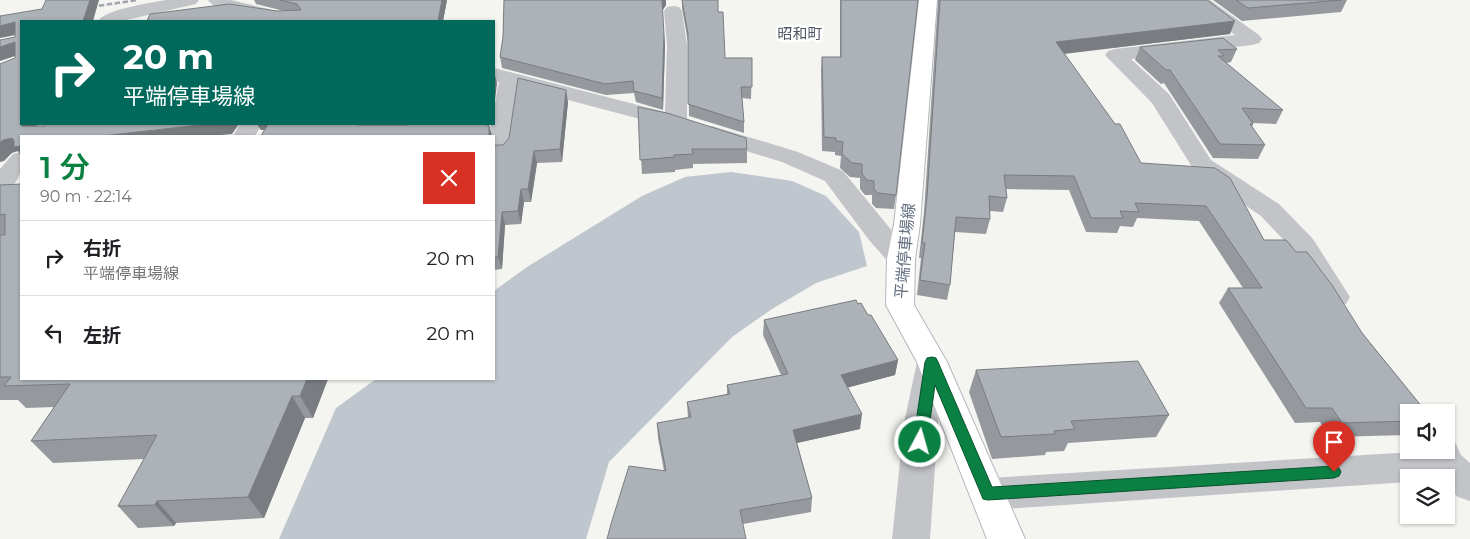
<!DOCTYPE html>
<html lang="ja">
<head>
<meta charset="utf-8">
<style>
  body { margin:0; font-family:Montserrat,"Noto Sans JP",sans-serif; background:#f2f2f2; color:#202124; height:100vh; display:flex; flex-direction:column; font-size:19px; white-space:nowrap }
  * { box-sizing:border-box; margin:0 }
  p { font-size:16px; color:#757577 }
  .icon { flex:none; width:28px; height:28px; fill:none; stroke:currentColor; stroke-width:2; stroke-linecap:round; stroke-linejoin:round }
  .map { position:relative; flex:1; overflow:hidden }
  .drawer { position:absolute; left:20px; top:135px; width:475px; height:245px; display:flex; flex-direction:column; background:#fff; border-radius:0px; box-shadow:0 1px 4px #0004 }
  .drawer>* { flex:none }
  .top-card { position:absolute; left:20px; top:20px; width:475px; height:105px; border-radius:0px; box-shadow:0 1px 4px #0004; background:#00695c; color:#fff; overflow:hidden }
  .fabs { position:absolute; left:1400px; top:404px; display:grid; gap:10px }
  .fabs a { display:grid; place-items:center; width:55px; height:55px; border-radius:0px; background:#fff; box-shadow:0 1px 4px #0004; font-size:25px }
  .pin { position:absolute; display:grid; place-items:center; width:42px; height:42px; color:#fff; margin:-51px -21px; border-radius:50% 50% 50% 0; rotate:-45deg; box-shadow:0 0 5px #0007 }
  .pin .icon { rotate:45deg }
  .me { position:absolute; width:55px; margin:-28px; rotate:6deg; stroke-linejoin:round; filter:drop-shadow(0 0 4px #0008) }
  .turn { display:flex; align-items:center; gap:18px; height:105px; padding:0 20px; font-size:22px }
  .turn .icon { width:65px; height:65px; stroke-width:2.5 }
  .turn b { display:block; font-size:35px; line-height:42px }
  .round { display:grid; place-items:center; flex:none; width:52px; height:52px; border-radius:0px; background:#f2f2f2 }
  .headline { display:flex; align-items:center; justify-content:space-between; height:85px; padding:0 20px }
  h1 { font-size:30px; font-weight:600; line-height:38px; color:#0b8043 }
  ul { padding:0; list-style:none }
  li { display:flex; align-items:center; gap:15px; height:75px; padding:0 20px; border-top:1px solid #e0e0e0 }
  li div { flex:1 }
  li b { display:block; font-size:19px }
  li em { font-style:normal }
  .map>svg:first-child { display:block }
  .water { fill:#bfc6cd }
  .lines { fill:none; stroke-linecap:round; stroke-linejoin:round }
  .secondary-casing { stroke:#b4b7bc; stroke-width:2 }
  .minor { fill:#c2c4c8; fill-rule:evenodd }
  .secondary { fill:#fff; fill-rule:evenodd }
  .rail { stroke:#a2a6ad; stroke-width:2.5; stroke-dasharray:5.5 2.5; stroke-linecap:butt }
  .wall { fill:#95999e }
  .shaded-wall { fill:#797d81 }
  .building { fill:#adb2b8; stroke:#797d81 }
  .route { fill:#0b8043; stroke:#07532c }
  .labels { text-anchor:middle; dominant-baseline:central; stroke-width:5; stroke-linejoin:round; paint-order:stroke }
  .far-neighbourhood-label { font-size:15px; fill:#515966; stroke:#fff }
  .street-label { font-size:16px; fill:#646f81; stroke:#fff }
</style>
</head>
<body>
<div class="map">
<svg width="1470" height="539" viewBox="0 0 1470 539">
  <rect width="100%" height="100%" fill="#f4f4f0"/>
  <path class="water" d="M731 172 792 181 826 196 859 232 867 266 816 283 772 309 732 337 609 462 586 539H279L336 408 376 379H494V291L527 267 642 196 685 177Z"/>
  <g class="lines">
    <g class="secondary-casing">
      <path id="secondary" d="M919 0H937L920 224 915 259 914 305 947 362 1025 539H987L917 362 886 305 887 259 894 224Z"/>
    </g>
    <path class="minor" d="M166 0H199L196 4 122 21H98C106 9 150 3 166 0Z
      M208 0H231L301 17 303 21C283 22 220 17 208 0Z
      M1189 0H1210L1259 35 1262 39 1259 43 1252 45 1131 59 1169 94 1211 160 1279 204 1313 239 1350 297 1346 304 1336 307 1326 304 1294 251 1261 216 1194 170 1152 103 1105 55 1108 51 1115 49 1235 35Z
      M673 6 679 7 682 11 687 45V121L684 126 674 128 519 87 510 150 506 155 494 156V136H489L491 124H494V110L499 82 494 80V68L665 112 667 45 664 11 667 7Z
      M240 124H262L255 136H233Z
      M712 126 798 152 843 171 915 259 911 265 901 268 891 265 869 240 825 181 782 162 704 138 701 133 704 128Z
      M21 152C22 170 21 186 0 191V169L13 154Z
      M932 350 943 354 947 362 938 423 930 539H892L904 423 917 362 921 354Z
      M1446 437 1454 440 1461 455 1470 463V501L1458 497 1446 485V478H1409V482L988 510 975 505 970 494 975 483 988 478 1446 450Z"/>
    <use href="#secondary" class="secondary"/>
    <path class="rail" d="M83 8 138 0"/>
  </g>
  <path class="wall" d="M254 0H447L443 21H147L284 11 256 4Z
    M504 0H666V5L662 11 665 45 663 110 636 102 634 93 606 95 502 68 500 57 503 37Z
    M682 0 718 12 725 58H752L751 99 742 98 744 122V133L689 116 688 42 682 8Z
    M840 0H918L896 195 894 209 876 208 872 204V195H865L860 189V178L850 177 840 168 841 156 835 155V152L822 151 821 70 822 57H840Z
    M938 0H1207L1230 34 1064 54 1141 163 1264 240 1362 333 1423 408 1420 412H1409V435L1329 437 1320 422 1295 423 1219 303 1228 288H1243L1199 221 1137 218 1133 227 1120 226 1117 233 1086 232 1069 190 1006 189 1007 198 1003 212 990 211V219L986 234 955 232 950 285 947 300 917 295 921 258H919L924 212Z
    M1213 0H1347L1341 12 1242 21Z
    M1140 47 1237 49 1231 62 1226 63 1283 110 1276 124 1252 123 1253 124 1252 127 1265 145 1258 159 1213 158 1164 83 1161 84 1135 60Z
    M568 102 562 162 537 163 531 202H524L521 224 505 225 502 269 494 270V145H503Z
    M638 107 747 149V163L693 164V168L675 170V172L642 174Z
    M257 124H489V126L492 136H261L264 130H261Z
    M21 184V379H328L313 418H305L264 518 176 523 174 526 138 528 118 506 144 459 53 463 31 441 54 407 26 408 18 400H0V185Z
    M858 304 868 315 898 360 895 375 848 387 860 429 797 443 812 498 811 512 743 524 664 471 658 438 657 423 688 418 687 402 727 394V385L781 375 763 335 764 320Z
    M976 370 1169 415 1156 437 1068 443 1064 451 1046 452 1045 455 992 459 969 392Z"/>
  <path class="shaded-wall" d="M90 0H99L93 21H83Z
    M442 0H447L443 21H438Z
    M662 0H666V5L662 11Z
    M1235 21 1230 34 1052 55 1056 42Z
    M15 22 21 34 0 38V26Z
    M664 34 665 45 663 110 662 98Z
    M15 42 21 54 0 61V47Z
    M494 71 497 83 494 109Z
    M566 90 568 102 562 162 560 149Z
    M21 122V124H38L28 136 20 124Z
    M208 124H239L232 134 211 136H102Z
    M257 124H276L278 128 261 130Z
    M489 126 492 136H489Z
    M12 138 18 146H21V156L18 151 12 153 4 161 0 162V143L3 140Z
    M534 151 537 163 531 202 528 189Z
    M521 189 524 202 521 224 518 211Z
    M502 212 505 225 502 269 498 257Z
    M898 360 895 375 839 390 841 375Z
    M307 379H328L313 418 300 396Z
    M292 396 305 418 264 518 248 497Z
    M862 414 860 429 792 444 793 430Z
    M157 501 176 523 174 526 155 505Z"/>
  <path class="building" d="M46 0H90L83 21H21V122L20 124 22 126H45L46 124H208L102 136H21V146L14 147V140L12 138 3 140 0 143V64L15 58V42L0 47V40L15 37V22L0 26V16L42 9Z
    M280 0H442L438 21H147L150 14 229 4 277 11 301 10 297 4Z
    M504 0H662L664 34 662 98 634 91 633 81 605 84 500 57 503 37Z
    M682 0H718V12H723L725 58H752V87H741L744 122 688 104V34Z
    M841 0H918L896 195 878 193 874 189V181L867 180 862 174V164L852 163 842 154 843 142 836 141V138L824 137 822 57H841Z
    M940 0H1207L1235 21 1056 42 1115 124H1120L1141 163 1215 168 1230 178 1264 240H1286L1296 252H1307L1332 285 1362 333 1423 408 1418 409 1421 412H1409V421L1342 423 1332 408H1306L1228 288H1262L1206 206 1135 203 1139 212 1120 211 1123 218H1091L1074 176 1004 175 1007 198 989 196 990 219 956 217 950 285 920 280 925 243H922L927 197Z
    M1236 0H1341L1248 8Z
    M1223 38 1237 49 1218 50 1224 56H1218L1283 110 1242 108 1253 124H1250L1265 145 1220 144 1170 70H1166L1140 47Z
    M518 78 566 90 560 149 534 151 528 189H521L518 211 502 212 498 257H494V145H503L509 138Z
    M638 107 667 113 746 138 747 149H692L693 154 674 155V157L640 160Z
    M268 124H358L357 125H407L408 124H485L489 126V136H261Z
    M21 184V379H307L300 396H292L248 497 157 501 155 505 118 506 157 435 31 441 70 384 4 386 11 377H0V235H5V214L0 215V185Z
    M856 300 858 304 861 303 868 315H871L898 360 841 375 862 414 793 430 812 498 740 510 746 539H607L611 524 629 466 666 471 657 423 691 417 687 402 730 394 727 385 788 374 764 320Z
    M1138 361 1169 415 1071 421 1075 429 1054 431 1055 434 1001 437 976 370Z"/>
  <path class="route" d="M932 357 936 358 938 362 992 487 1334 466 1339 468 1341 472 1339 476 1334 478 988 500 983 499 981 494 935 385 927 442 925 447 920 448 915 447 913 442 925 362 927 358Z"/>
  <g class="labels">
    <g class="far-neighbourhood-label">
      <text x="800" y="33">昭和町</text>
    </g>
    <g class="street-label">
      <text transform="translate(905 251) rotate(-85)">平端停車場線</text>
    </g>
  </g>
</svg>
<div class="fabs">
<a><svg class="icon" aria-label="sound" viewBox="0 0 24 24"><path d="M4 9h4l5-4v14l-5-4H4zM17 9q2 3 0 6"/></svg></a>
<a><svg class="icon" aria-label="layers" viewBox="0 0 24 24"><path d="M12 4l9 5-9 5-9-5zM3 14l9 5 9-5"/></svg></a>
</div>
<div class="pin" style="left:1334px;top:472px;background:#d93025"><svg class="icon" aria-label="arrive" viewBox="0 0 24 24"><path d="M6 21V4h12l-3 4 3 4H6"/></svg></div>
<svg class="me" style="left:920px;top:442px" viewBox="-20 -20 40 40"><circle r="17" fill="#0b8043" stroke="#fff" stroke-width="3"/><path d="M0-11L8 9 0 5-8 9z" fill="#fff"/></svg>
<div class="top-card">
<div class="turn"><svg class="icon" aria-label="right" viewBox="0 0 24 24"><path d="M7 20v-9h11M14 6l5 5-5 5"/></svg><div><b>20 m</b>平端停車場線</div></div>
</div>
<section class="drawer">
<div class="headline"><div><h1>1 分</h1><p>90 m · 22:14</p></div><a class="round" style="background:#d93025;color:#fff"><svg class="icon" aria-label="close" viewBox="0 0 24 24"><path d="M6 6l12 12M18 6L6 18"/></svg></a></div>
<ul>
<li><svg class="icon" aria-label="right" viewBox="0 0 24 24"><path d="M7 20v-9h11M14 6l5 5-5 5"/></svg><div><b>右折</b><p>平端停車場線</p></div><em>20 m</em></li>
<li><svg class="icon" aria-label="left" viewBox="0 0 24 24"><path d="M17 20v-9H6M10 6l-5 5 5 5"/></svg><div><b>左折</b></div><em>20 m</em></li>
</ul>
</section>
</div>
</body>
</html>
